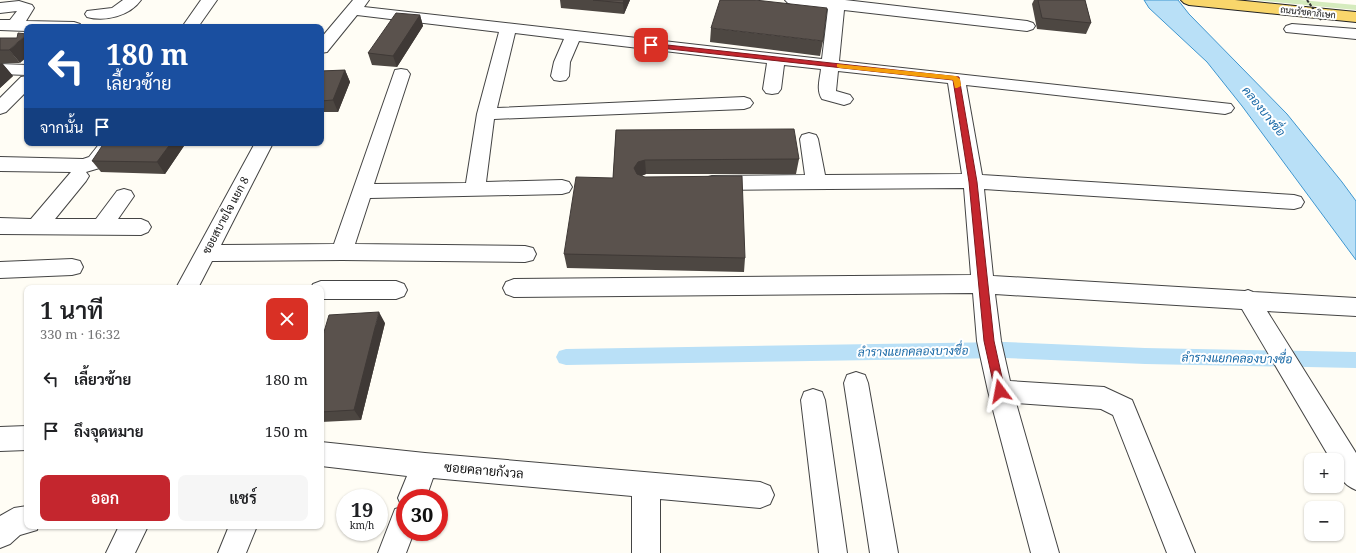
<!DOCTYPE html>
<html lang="th">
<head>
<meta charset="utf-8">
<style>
  body { margin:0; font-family:"Noto Serif",Sarabun,serif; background:#f6f6f6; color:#202124; height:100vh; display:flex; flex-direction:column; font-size:15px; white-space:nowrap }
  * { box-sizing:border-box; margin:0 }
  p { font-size:13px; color:#757577 }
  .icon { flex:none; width:22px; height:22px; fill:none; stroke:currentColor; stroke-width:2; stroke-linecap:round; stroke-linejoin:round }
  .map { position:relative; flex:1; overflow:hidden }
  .details { position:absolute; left:24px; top:285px; width:300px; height:244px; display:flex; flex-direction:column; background:#fff; border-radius:8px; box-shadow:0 1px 3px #0004 }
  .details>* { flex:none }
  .hud { position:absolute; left:24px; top:24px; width:300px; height:122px; border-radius:8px; box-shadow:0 1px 3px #0004; background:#1a4fa0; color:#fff; overflow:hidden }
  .fabs { position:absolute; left:1304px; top:453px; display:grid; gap:8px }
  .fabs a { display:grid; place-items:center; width:40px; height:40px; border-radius:8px; background:#fff; box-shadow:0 1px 3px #0004; font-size:20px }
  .speed { position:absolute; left:336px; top:489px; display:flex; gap:8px; font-size:20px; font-weight:700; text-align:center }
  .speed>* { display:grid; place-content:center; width:52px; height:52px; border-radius:50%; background:#fff; box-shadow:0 1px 3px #0004; line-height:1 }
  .speed small { font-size:10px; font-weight:400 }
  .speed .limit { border:6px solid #d22; background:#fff; color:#111 }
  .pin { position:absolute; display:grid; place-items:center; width:34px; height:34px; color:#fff; margin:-17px; border-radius:8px; box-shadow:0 2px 6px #0006 }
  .me { position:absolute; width:44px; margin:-22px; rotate:347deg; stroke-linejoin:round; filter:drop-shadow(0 0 3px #0008) }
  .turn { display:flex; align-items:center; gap:14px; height:84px; padding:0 16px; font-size:18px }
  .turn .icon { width:52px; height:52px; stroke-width:2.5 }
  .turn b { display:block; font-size:28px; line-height:34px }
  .then { display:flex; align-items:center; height:38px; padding:0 16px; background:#0003; gap:8px; font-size:15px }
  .round { display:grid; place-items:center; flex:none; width:42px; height:42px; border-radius:8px; background:#f6f6f6 }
  .headline { display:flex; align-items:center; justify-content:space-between; height:68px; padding:0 16px }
  h1 { font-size:24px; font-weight:600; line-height:30px }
  .cta { display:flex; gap:8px; margin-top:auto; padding:8px 16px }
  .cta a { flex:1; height:46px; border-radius:8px; background:#c4262e; color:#fff; font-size:16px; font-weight:600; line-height:46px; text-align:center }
  .cta a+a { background:#f6f6f6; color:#202124 }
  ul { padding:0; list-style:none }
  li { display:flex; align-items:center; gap:12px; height:52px; padding:0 16px }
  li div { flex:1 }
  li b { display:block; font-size:15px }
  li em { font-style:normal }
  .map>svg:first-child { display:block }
  .green { fill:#d5ebbd }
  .water { fill:#b9e0f7; stroke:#3f96cf }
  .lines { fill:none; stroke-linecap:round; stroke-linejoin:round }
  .canal { fill:#b9e0f7; fill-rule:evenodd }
  .minor-casing { stroke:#444; stroke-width:2 }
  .major-casing { stroke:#222; stroke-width:2 }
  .minor { fill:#fff; fill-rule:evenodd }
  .major { fill:#f9d66b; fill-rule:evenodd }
  .path-bridge { stroke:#333; stroke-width:2; stroke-dasharray:3 1.5; stroke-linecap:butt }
  .wall { fill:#4d4742 }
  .shaded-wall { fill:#3f3936 }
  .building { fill:#5a524d; stroke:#3f3936 }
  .route { fill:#c4262e; stroke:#7f191e }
  .slow { fill:#f59e0b }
  .labels { text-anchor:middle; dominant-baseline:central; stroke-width:4; stroke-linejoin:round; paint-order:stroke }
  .far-street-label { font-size:9px; fill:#111; stroke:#fff }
  .street-label { font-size:11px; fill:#111; stroke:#fff }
  .water-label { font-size:12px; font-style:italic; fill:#1768a6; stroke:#fff }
  .near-street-label { font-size:13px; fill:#111; stroke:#fff }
</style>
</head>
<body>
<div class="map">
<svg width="1356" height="553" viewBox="0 0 1356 553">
  <rect width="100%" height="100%" fill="#fffdf5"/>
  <path class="green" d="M1254 0H1300L1356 5V10Z"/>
  <path class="water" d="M1144 0H1178L1189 14 1287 114 1342 182 1356 201V260L1242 106 1207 62 1149 8Z"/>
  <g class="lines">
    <path class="canal" d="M1005 342 1145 348 1356 352V368L1145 364 1005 358 566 365 559 363 556 357 559 351 566 349Z"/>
    <g class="minor-casing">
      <path id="minor" d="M123 0H141C130 16 105 22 87 17L85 14 87 11 112 8Z
        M201 0H217L198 27H182Z
        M353 0H369L364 7 822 59 828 9 793 5 788 3 785 0H845L1027 21 1033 23 1035 26 1033 29 1027 31 844 10 839 61 1231 104 1234 108 1231 112 1225 114 966 85 982 175 1294 195 1301 197 1304 202 1301 207 1294 209 984 189 993 276 1245 291 1248 290 1253 292 1356 298V316L1267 311 1356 453V490C1342 484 1337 475 1337 460H1331L1242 309 995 294 1001 341 1010 381 1104 387 1132 400 1195 553H1167L1113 415 1101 409 1016 403 1059 553H1031L988 391 977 341 973 293 514 297 506 294 503 288 506 282 514 279 971 275 964 188 712 190 705 188 702 183 705 178 712 176 805 175 800 139 802 135 809 133 816 135 818 139 825 175 962 174 948 83 838 71 836 91 850 95 853 99 850 103 844 105 822 99C816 90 820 79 821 69L784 65 781 89 778 93 772 94 766 93 763 89 767 63 579 41 570 62 569 76 566 80 560 81 554 80 551 76 554 62 564 39 515 33 497 108 744 97 750 99 753 103 750 107 744 109 494 119 486 182 562 180 569 182 572 187 569 192 562 194 370 198 355 244 525 246 533 248 536 254 533 260 525 262 342 260 212 261 198 288H176L255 143H273L221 245 334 244 395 70 401 69 407 70 410 74 374 184 466 183 477 114 499 32 357 15 327 52 321 53V38Z
        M19 1 32 5 34 8 26 21 74 22 80 24 82 27H27V31L0 30V20H10L17 11 0 13V3Z
        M1292 24 1356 29V39L1286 32 1284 29 1286 26Z
        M0 64 27 65V75L0 74Z
        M27 76V91L6 112 0 114V98L21 77Z
        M100 143H119L103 167 86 172 89 176 86 181 55 219H96L117 191 124 189 131 191 134 196 118 219H141L148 222 151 227 148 232 141 235 0 234V218L31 219 71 172 0 171V157L83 159 89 157Z
        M72 259 80 261 83 267 80 273 72 275 0 278V262Z
        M321 281H396L404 284 407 290 404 296 396 299H321V288H311L313 284Z
        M856 372 865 375 868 383 898 553H870L844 383 847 375Z
        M813 389 822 392 825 400 847 553H819L801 400 804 392Z
        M27 426V450L0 451V427Z
        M321 442 425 453 760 482 770 486 774 495 770 504 760 508 660 499V553H632V496L433 478 426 498H405V532H414L406 553H378L395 509 402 507 398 498 407 476 321 466Z
        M27 506V526H38L37 530 20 535 10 544 0 548V516L14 508Z
        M119 526H148L135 553H106Z
        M229 526H257L246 553H218Z"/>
    </g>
    <g class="major-casing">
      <path id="major" d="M1181 0H1235L1356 12V22L1189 5 1184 3Z"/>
    </g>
    <use href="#minor" class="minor"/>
    <use href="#major" class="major"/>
    <path class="path-bridge" d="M1307 0 1321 20"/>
  </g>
  <path class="wall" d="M560 0H630L624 14 561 8Z
    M1034 0H1085L1091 23 1086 34 1037 29 1032 4Z
    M420 15 423 26 397 67 372 65 368 53Z
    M711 28 823 41 820 56 710 42Z
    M0 38 20 63H2L13 76 0 88Z
    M345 70 350 82 338 112H321V71Z
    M616 130 799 159 796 174H646L641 176 745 258 744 272 567 268 564 254 613 178Z
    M186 143 165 174 101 172 92 161Z
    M385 323 361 420 321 422V342Z"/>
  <path class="shaded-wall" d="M624 0H630L624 14 623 3Z
    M420 15 423 26 397 67 393 56Z
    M27 34V57L20 63 9 50Z
    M2 63 13 76 0 88V64Z
    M345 70 350 82 338 112 333 100Z
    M171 143H186L165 174 157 162Z
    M645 160 646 174 639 177 635 182 634 168 638 162Z
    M379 312 385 323 361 420 354 410Z"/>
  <path class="building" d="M593 0H624L623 3Z
    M720 0H755L827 8 823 41 711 28Z
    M1038 0H1085L1091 23 1042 18Z
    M396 13 420 15 393 56 368 53Z
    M18 33 27 34 9 50H0V38H17Z
    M345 70 333 100 321 101V71Z
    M794 129 799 159 645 160 638 162 634 168 637 174 645 177 742 176 745 258 564 254 576 177 613 178 616 130Z
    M104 143H171L157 162 92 161Z
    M379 312 354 410 321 412V342L329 315Z"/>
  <path class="route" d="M649 43 959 77 977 182 994 341 1005 391 1004 394 1000 395 996 394 995 391 984 341 969 182 953 80 651 47 649 46Z"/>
  <path class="slow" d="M837 64 956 76 960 79 961 86 957 88H955L953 80 840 68 837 67Z"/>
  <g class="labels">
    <g class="far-street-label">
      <text transform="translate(1308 12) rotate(6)">ถนนรัชดาภิเษก</text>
    </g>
    <g class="street-label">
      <text transform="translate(225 215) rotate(-62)">ซอยสบายใจ แยก 8</text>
    </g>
    <g class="water-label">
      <text transform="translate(1264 111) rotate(51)">คลองบางซื่อ</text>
      <text transform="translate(913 351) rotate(-1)">ลำรางแยกคลองบางซื่อ</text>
      <text transform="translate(1237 358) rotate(1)">ลำรางแยกคลองบางซื่อ</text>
    </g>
    <g class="near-street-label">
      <text transform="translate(484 470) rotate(5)">ซอยคลายกังวล</text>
    </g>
  </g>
</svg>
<div class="fabs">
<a>+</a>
<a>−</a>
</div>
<div class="speed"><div>19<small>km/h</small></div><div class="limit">30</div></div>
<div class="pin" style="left:651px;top:45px;background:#d93025"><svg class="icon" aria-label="arrive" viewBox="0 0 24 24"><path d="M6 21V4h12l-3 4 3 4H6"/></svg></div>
<svg class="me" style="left:1000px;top:391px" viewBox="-20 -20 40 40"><path d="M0-17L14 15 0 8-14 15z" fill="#c4262e" stroke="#fff" stroke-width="4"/></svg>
<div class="hud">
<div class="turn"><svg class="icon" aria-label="left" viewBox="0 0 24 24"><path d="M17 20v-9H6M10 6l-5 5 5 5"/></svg><div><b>180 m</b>เลี้ยวซ้าย</div></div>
<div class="then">จากนั้น<svg class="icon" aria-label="arrive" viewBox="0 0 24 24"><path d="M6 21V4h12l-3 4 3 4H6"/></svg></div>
</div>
<section class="details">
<div class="headline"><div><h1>1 นาที</h1><p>330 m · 16:32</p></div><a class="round" style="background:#d93025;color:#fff"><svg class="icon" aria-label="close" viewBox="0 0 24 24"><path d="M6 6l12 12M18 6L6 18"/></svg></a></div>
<ul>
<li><svg class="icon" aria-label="left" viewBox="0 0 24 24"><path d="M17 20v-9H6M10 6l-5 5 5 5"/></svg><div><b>เลี้ยวซ้าย</b></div><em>180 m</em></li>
<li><svg class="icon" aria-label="arrive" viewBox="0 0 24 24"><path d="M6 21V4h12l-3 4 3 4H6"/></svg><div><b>ถึงจุดหมาย</b></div><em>150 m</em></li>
</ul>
<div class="cta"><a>ออก</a><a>แชร์</a></div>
</section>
</div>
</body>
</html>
